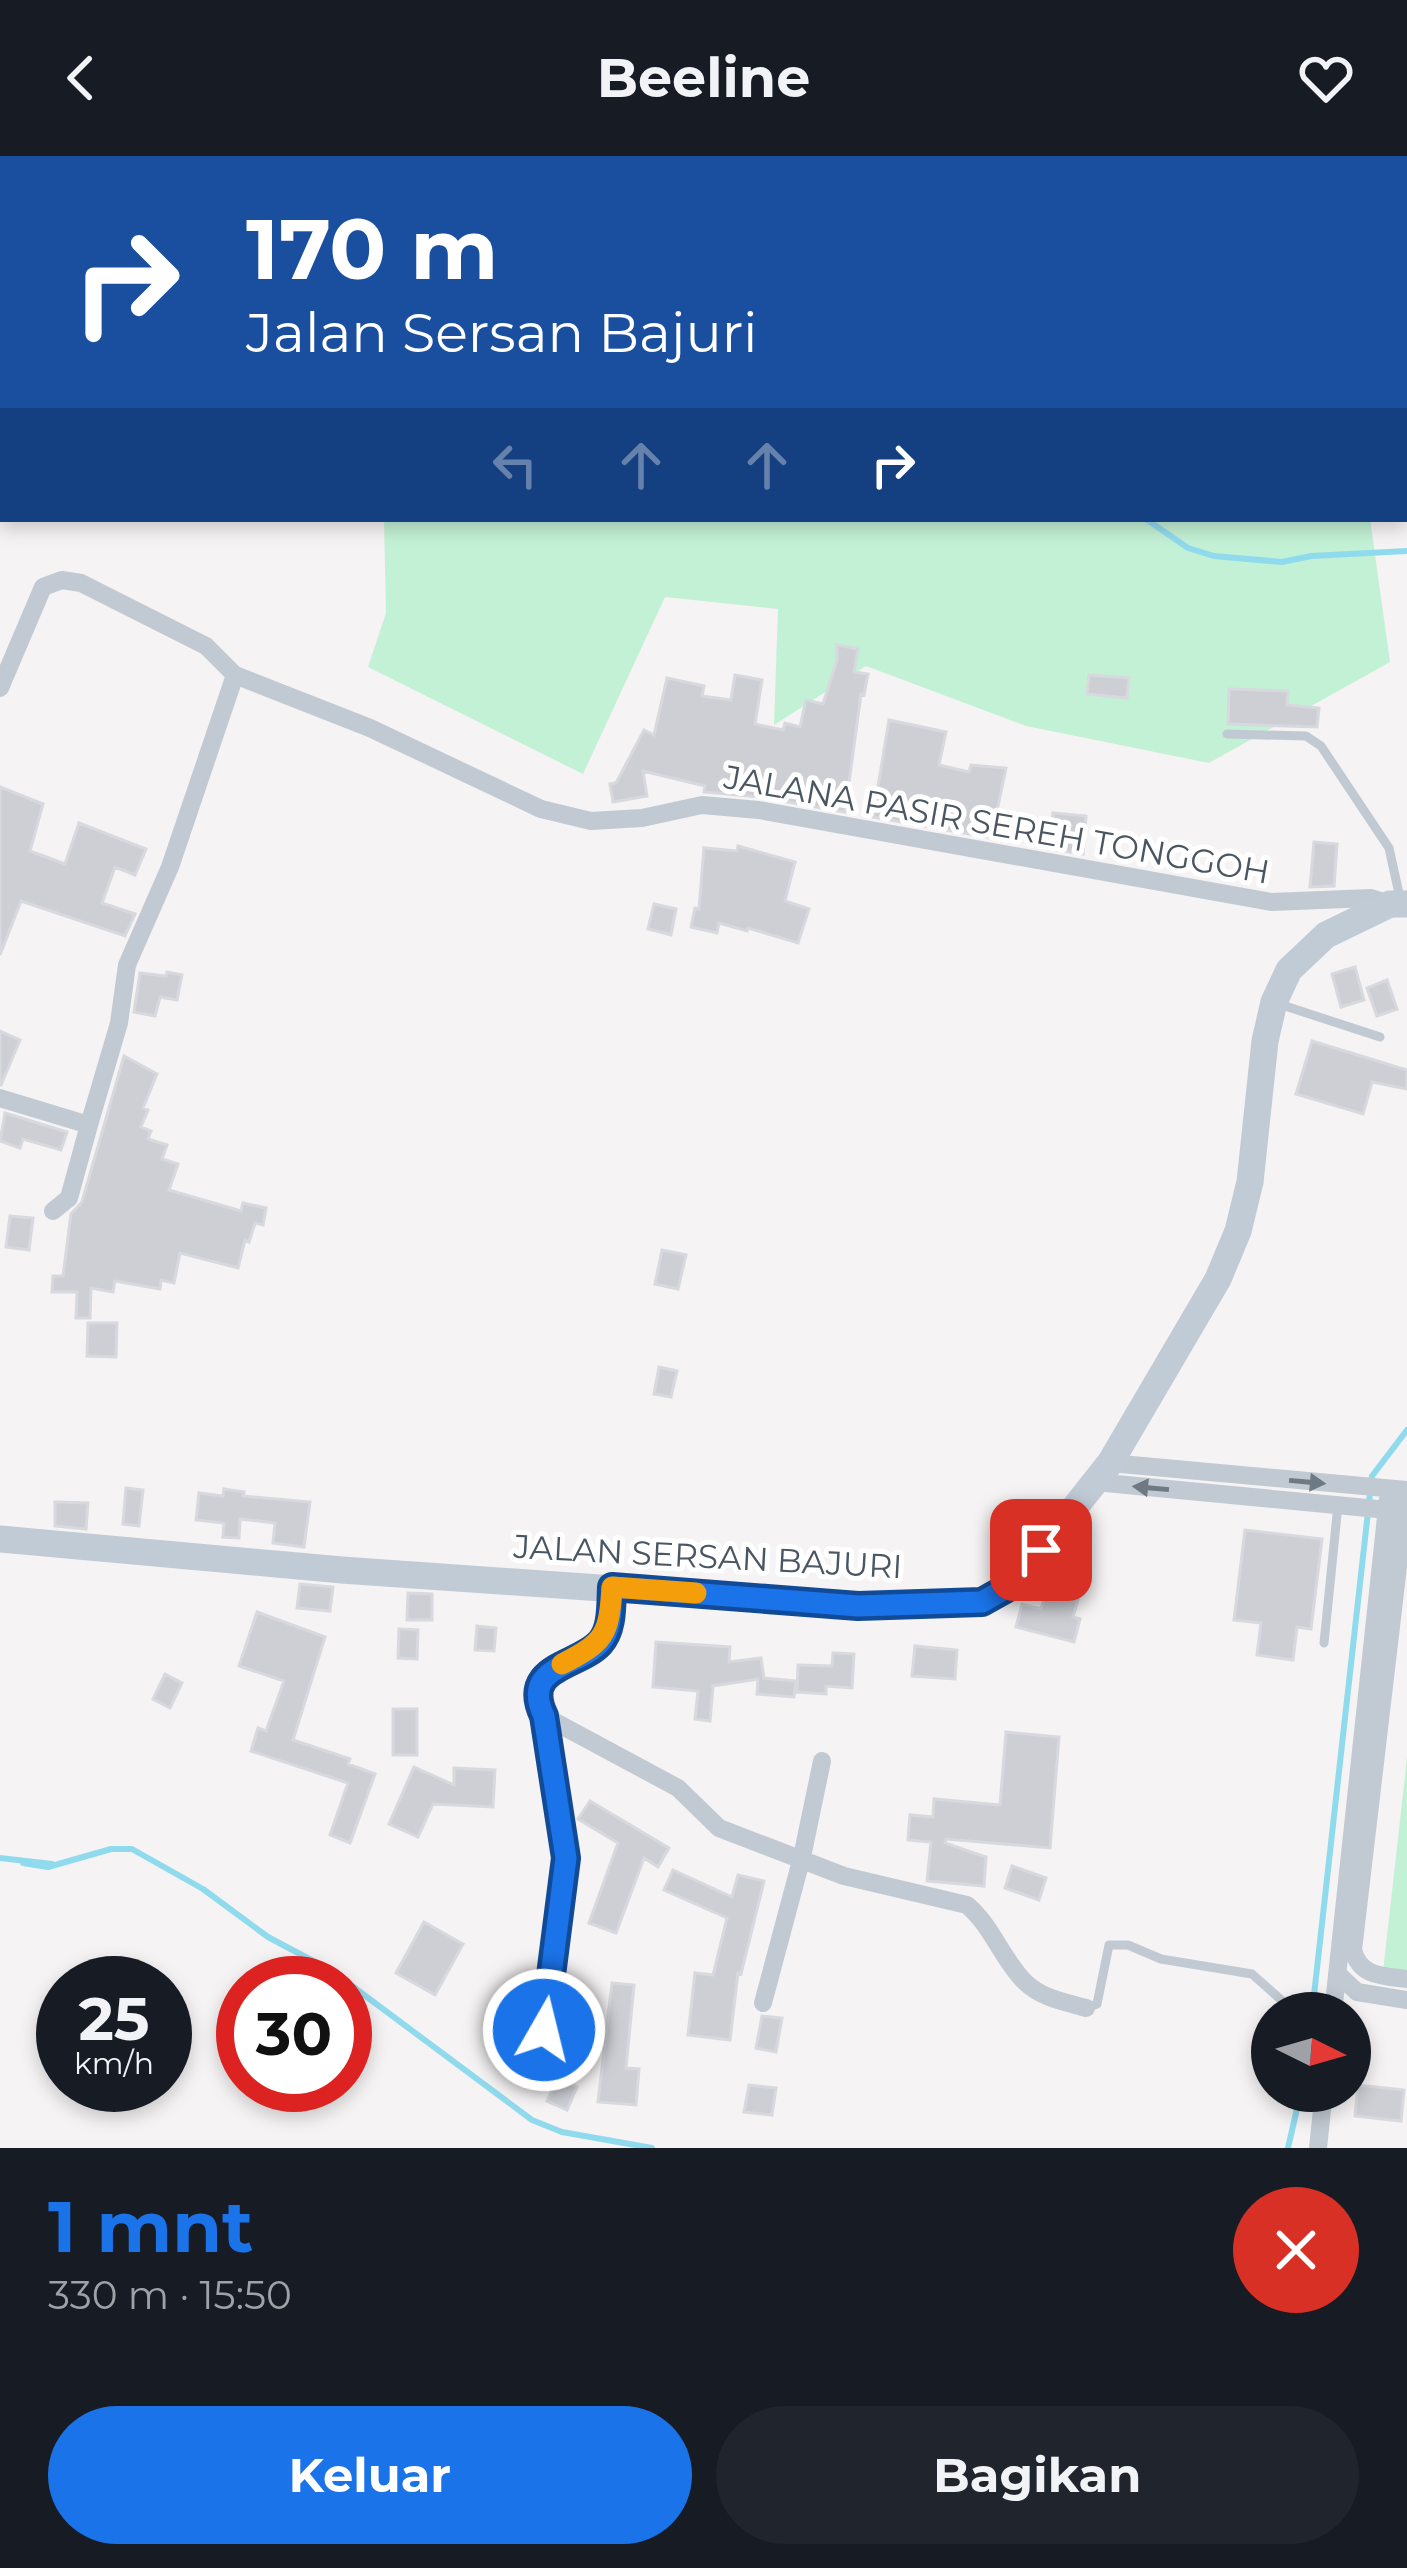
<!DOCTYPE html>
<html lang="id">
<head>
<meta charset="utf-8">
<style>
  body { margin:0; font-family:Montserrat,sans-serif; background:#20242c; color:#f1f3f6; height:100vh; display:flex; flex-direction:column; font-size:45px; white-space:nowrap }
  * { box-sizing:border-box; margin:0 }
  p { font-size:39px; color:#9ea1a6 }
  .icon { flex:none; width:66px; height:66px; fill:none; stroke:currentColor; stroke-width:2; stroke-linecap:round; stroke-linejoin:round }
  .map { position:relative; height:1992px; overflow:hidden }
  .sheet { display:flex; flex-direction:column; background:#171b24; flex:1 }
  .sheet>* { flex:none }
  .banner { position:absolute; left:0px; top:0px; width:1407px; height:366px; box-shadow:0 6px 18px #0003; background:#1a4fa0; color:#fff; overflow:hidden }
  .needle { width:78px; rotate:95deg }
  .controls { position:absolute; left:1251px; top:1836px; display:grid; gap:24px }
  .controls a { display:grid; place-items:center; width:120px; height:120px; border-radius:50%; background:#171b24; box-shadow:0 6px 18px #0003; font-size:60px }
  .speed { position:absolute; left:36px; top:1800px; display:flex; gap:24px; font-size:60px; font-weight:700; text-align:center }
  .speed>* { display:grid; place-content:center; width:156px; height:156px; border-radius:50%; background:#171b24; box-shadow:0 6px 18px #0003; line-height:1 }
  .speed small { font-size:30px; font-weight:400 }
  .speed .limit { border:18px solid #d22; background:#fff; color:#111 }
  .pin { position:absolute; display:grid; place-items:center; width:102px; height:102px; color:#fff; margin:-51px; border-radius:24px; box-shadow:0 6px 18px #0006 }
  .me { position:absolute; width:132px; margin:-66px; rotate:8deg; stroke-linejoin:round; filter:drop-shadow(0 0 9px #0008) }
  .turn { display:flex; align-items:center; gap:42px; height:252px; padding:0 48px; font-size:54px }
  .turn .icon { width:156px; height:156px; stroke-width:2.5 }
  .turn b { display:block; font-size:84px; line-height:102px }
  .lanes { display:flex; align-items:center; height:114px; padding:0 48px; background:#0003; justify-content:center; gap:60px; direction:ltr }
  .lanes .off { opacity:.35 }
  .round { display:grid; place-items:center; flex:none; width:126px; height:126px; border-radius:63px; background:#20242c }
  .overview { display:flex; align-items:center; justify-content:space-between; height:204px; padding:0 48px }
  h1 { font-size:72px; font-weight:700; line-height:90px; color:#1a73e8 }
  .button { display:flex; gap:24px; margin-top:auto; padding:24px 48px }
  .button a { flex:1; height:138px; border-radius:72px; background:#1a73e8; color:#fff; font-size:48px; font-weight:700; line-height:138px; text-align:center }
  .button a+a { background:#20242c; color:#f1f3f6 }
  header { display:flex; justify-content:space-between; align-items:center; height:156px; padding:0 48px; background:#171b24; font-size:54px; font-weight:700 }
  .map>svg:first-child { display:block }
  .green { fill:#c3f1d5 }
  .lines { fill:none; stroke-linecap:round; stroke-linejoin:round }
  .stream { stroke:#90daee; stroke-width:6 }
  .building { fill:#cdcfd5; stroke:#d7d9de; stroke-width:3 }
  .service { stroke:#c1cad2; stroke-width:9 }
  .minor { stroke:#c1cad2; stroke-width:18 }
  .secondary { stroke:#c1cbd6; stroke-width:27 }
  .oneway { fill:#6e7983 }
  .route-casing { stroke:#114b97; stroke-width:30 }
  .route { stroke:#1a73e8; stroke-width:21 }
  .slow { stroke:#f59e0b; stroke-width:21 }
  .labels { text-anchor:middle; dominant-baseline:central; stroke-width:10; stroke-linejoin:round; paint-order:stroke }
  .street-label { font-size:33px; fill:#4a5661; stroke:#fff }
</style>
</head>
<body>
<header><svg class="icon" aria-label="back" viewBox="0 0 24 24"><path d="M15 5l-7 7 7 7"/></svg>Beeline<svg class="icon" aria-label="heart" viewBox="0 0 24 24"><path d="M12 20l-8-8c-3-5 5-10 8-4 3-6 11-1 8 4z"/></svg></header>
<div class="map">
<svg width="1407" height="1992" viewBox="0 0 1407 1992">
  <rect width="100%" height="100%" fill="#f5f3f3"/>
  <path class="green" d="M384 363H1370L1390 506 1209 607 1026 570 866 510 774 569 778 453 665 441 583 618 368 511 386 457Z
    M1407 1602V1819L1383 1816Z"/>
  <g class="lines">
    <path class="stream" d="M0 42 3 44
      M1146 363 1188 392 1214 400 1282 406 1311 400 1407 395
      M0 1702 52 1708 23 1707 48 1711 111 1693H132L203 1733 268 1781 332 1815 532 1964 562 1976 652 1992
      M1312 1857 1372 1320 1407 1274
      M1288 1992 1301 1935"/>
  </g>
  <path class="building" d="M837 489 858 493 854 516 868 518 864 539 861 538 845 656 760 641 704 636 705 630 643 615 647 640 613 646 610 628 616 627 644 574 654 579 667 522 704 530 702 540 731 544 735 519 762 524 755 568 783 574 785 567 800 571 806 544 823 548 837 504Z
    M1089 519 1129 522 1127 542 1087 538Z
    M1229 533 1288 535 1287 549 1319 552 1317 571 1228 568Z
    M889 564 946 576 939 609 969 616 971 609 1006 612 994 669 1000 670 998 683 873 661Z
    M0 631 43 648 30 695 65 708 79 667 146 693 135 719 115 711 102 747 135 758 125 780 21 745 0 799Z
    M1053 657 1086 660 1083 698 1050 693Z
    M1314 686 1337 688 1334 730 1310 731Z
    M738 690 795 706 785 745 809 753 798 787 748 772 747 775 719 767 717 777 691 771 695 752 699 753 704 692 737 695Z
    M654 748 676 753 671 779 648 773Z
    M1355 811 1364 844 1341 851 1332 818Z
    M167 816 182 819 177 844 160 841 155 860 134 856 140 817 166 820Z
    M1387 824 1397 853 1377 860 1367 832Z
    M0 875 20 884 1 929H0Z
    M1312 885 1407 914V933L1372 926 1363 958 1296 938Z
    M124 900 157 918 143 952 148 954 141 971 151 975 148 983 167 989 162 1003 178 1008 169 1034 241 1055 243 1047 266 1052 263 1069 255 1067 249 1086 245 1084 238 1112 180 1097 174 1127 161 1124 160 1133 115 1125 113 1136 91 1132 90 1162H76L77 1136H52L53 1120H63L71 1058 82 1046Z
    M5 957 67 976 61 994 23 983 20 992 0 985Z
    M10 1060 33 1062 29 1094 6 1091Z
    M662 1094 686 1099 678 1133 655 1128Z
    M88 1167H117L116 1201 87 1200Z
    M659 1211 677 1215 671 1241 654 1238Z
    M126 1332 143 1334 139 1370 123 1368Z
    M224 1333 244 1336 243 1340 310 1346 304 1391 273 1387 275 1367 240 1363 239 1382 223 1381 224 1367 196 1364 199 1337 223 1340Z
    M55 1346 88 1347 86 1373 55 1370Z
    M1245 1374 1322 1383 1311 1473 1297 1471 1293 1504 1257 1499 1261 1467 1234 1464Z
    M1065 1413 1085 1419 1073 1461 1080 1463 1074 1486 1016 1471 1022 1448 1041 1453 1048 1429 1059 1432Z
    M300 1428 333 1431 330 1455 297 1452Z
    M408 1437 432 1438V1464H407Z
    M257 1456 325 1481 293 1584 350 1603 348 1608 375 1618 350 1687 330 1679 348 1627 251 1595 258 1572 266 1575 284 1525 239 1510Z
    M477 1470 496 1472 494 1495 475 1494Z
    M399 1473 418 1474 417 1503 398 1502Z
    M656 1486 730 1491 729 1506 761 1502 764 1522 796 1525 794 1541 757 1538 758 1523 713 1530 710 1565 695 1563 698 1535 653 1531Z
    M915 1490 957 1494 955 1523 912 1520Z
    M833 1497 854 1498 852 1532 826 1530V1538L797 1536 798 1509 832 1510Z
    M165 1518 182 1527 170 1552 153 1543Z
    M393 1553H417V1599H393Z
    M1006 1576 1059 1581 1050 1692 946 1683 945 1687 986 1701 984 1730 927 1725 931 1686 908 1684 910 1659 933 1661 934 1643 1000 1649Z
    M414 1611 454 1629V1612L495 1614 493 1651 433 1648 418 1681 389 1668Z
    M590 1645 669 1692 658 1711 644 1702 616 1777 589 1767 618 1687 578 1663Z
    M1012 1710 1046 1722 1039 1744 1005 1732Z
    M673 1714 732 1741 738 1719 764 1725 741 1818 738 1817 730 1884 688 1879 695 1817 713 1819 727 1762 664 1734Z
    M424 1766 463 1788 435 1839 396 1817Z
    M612 1827 634 1829 626 1912 639 1913 636 1949 598 1946Z
    M762 1860 782 1862 776 1896 756 1892Z
    M558 1922 577 1931 567 1954 547 1945Z
    M749 1929 776 1932 772 1959 744 1956Z
    M1358 1929 1404 1934 1401 1965 1355 1960Z"/>
  <g class="lines">
    <path class="service" d="M1227 578 1306 580 1321 590 1389 692 1400 742
      M1279 848 1380 881
      M1324 1487 1338 1349
      M1086 1852 1097 1848 1109 1789H1128L1161 1803 1252 1818 1296 1857"/>
    <path class="minor" d="M1106 3V0
      M1404 88 1407 87
      M0 532 43 431 62 424 81 427 206 490 235 519 370 572 541 653 591 665 642 662 702 649 759 654 1271 746 1371 742 1390 748
      M0 942 89 969 69 1042 53 1055
      M89 969 119 867 127 809 170 711 235 519
      M1110 1307 1407 1334 1353 1794C1360 1821 1383 1820 1407 1823
      M1095 1326 1399 1355
      M612 1431C611 1448 613 1473 600 1487 579 1511 520 1511 544 1560L678 1632 719 1672 844 1720 967 1749C992 1770 1002 1803 1025 1826 1041 1842 1065 1846 1086 1852
      M544 1560 566 1702 544 1874
      M1339 1819 1357 1836 1407 1844
      M763 1847 802 1701 822 1605
      M1333 1857 1389 1333
      M1318 1992 1324 1935"/>
    <path class="secondary" d="M0 1383 342 1414 858 1450 982 1446 1014 1428 1110 1307 1218 1123 1238 1075 1250 1026 1265 885 1274 846 1289 814 1326 779 1390 748H1407"/>
  </g>
  <defs><path id="oneway-solid" d="M-6-.8H1V-3.2L6.5 0L1 3.2V.8H-6Z" transform="scale(3)"/></defs>
  <g class="oneway">
    <use href="#oneway-solid" transform="translate(1307 1326) rotate(5)"/>
    <use href="#oneway-solid" transform="translate(1151 1332) rotate(-175)"/>
  </g>
  <g class="lines">
    <g class="route-casing">
      <path id="route" d="M544 1874 566 1702 544 1560C520 1510 578 1511 600 1487 613 1473 611 1448 612 1431L858 1450 982 1446 1014 1428 1041 1394"/>
    </g>
    <use href="#route" class="route"/>
    <path class="slow" d="M562 1508C605 1486 609 1479 612 1431L696 1437"/>
  </g>
  <g class="labels">
    <g class="street-label">
      <text transform="translate(997 668) rotate(10)">JALANA PASIR SEREH TONGGOH</text>
      <text transform="translate(708 1400) rotate(3)">JALAN SERSAN BAJURI</text>
    </g>
  </g>
</svg>
<div class="controls">
<a><svg class="needle" viewBox="-14 -14 28 28"><path d="M0-13l5 13h-10z" fill="#e53935"/><path d="M0 13l5-13h-10z" fill="#9ea1a6"/></svg></a>
</div>
<div class="speed"><div>25<small>km/h</small></div><div class="limit">30</div></div>
<div class="pin" style="left:1041px;top:1394px;background:#d93025"><svg class="icon" aria-label="arrive" viewBox="0 0 24 24"><path d="M6 21V4h12l-3 4 3 4H6"/></svg></div>
<svg class="me" style="left:544px;top:1874px" viewBox="-20 -20 40 40"><circle r="17" fill="#1a73e8" stroke="#fff" stroke-width="3"/><path d="M0-11L8 9 0 5-8 9z" fill="#fff"/></svg>
<div class="banner">
<div class="turn"><svg class="icon" aria-label="right" viewBox="0 0 24 24"><path d="M7 20v-9h11M14 6l5 5-5 5"/></svg><div><b>170 m</b>Jalan Sersan Bajuri</div></div>
<div class="lanes"><svg class="icon off" aria-label="left" viewBox="0 0 24 24"><path d="M17 20v-9H6M10 6l-5 5 5 5"/></svg><svg class="icon off" aria-label="ahead" viewBox="0 0 24 24"><path d="M12 20V5M6 11l6-6 6 6"/></svg><svg class="icon off" aria-label="ahead" viewBox="0 0 24 24"><path d="M12 20V5M6 11l6-6 6 6"/></svg><svg class="icon" aria-label="right" viewBox="0 0 24 24"><path d="M7 20v-9h11M14 6l5 5-5 5"/></svg></div>
</div>
</div>
<section class="sheet">
<div class="overview"><div><h1>1 mnt</h1><p>330 m · 15:50</p></div><a class="round" style="background:#d93025;color:#fff"><svg class="icon" aria-label="close" viewBox="0 0 24 24"><path d="M6 6l12 12M18 6L6 18"/></svg></a></div>
<div class="button"><a>Keluar</a><a>Bagikan</a></div>
</section>
</body>
</html>
